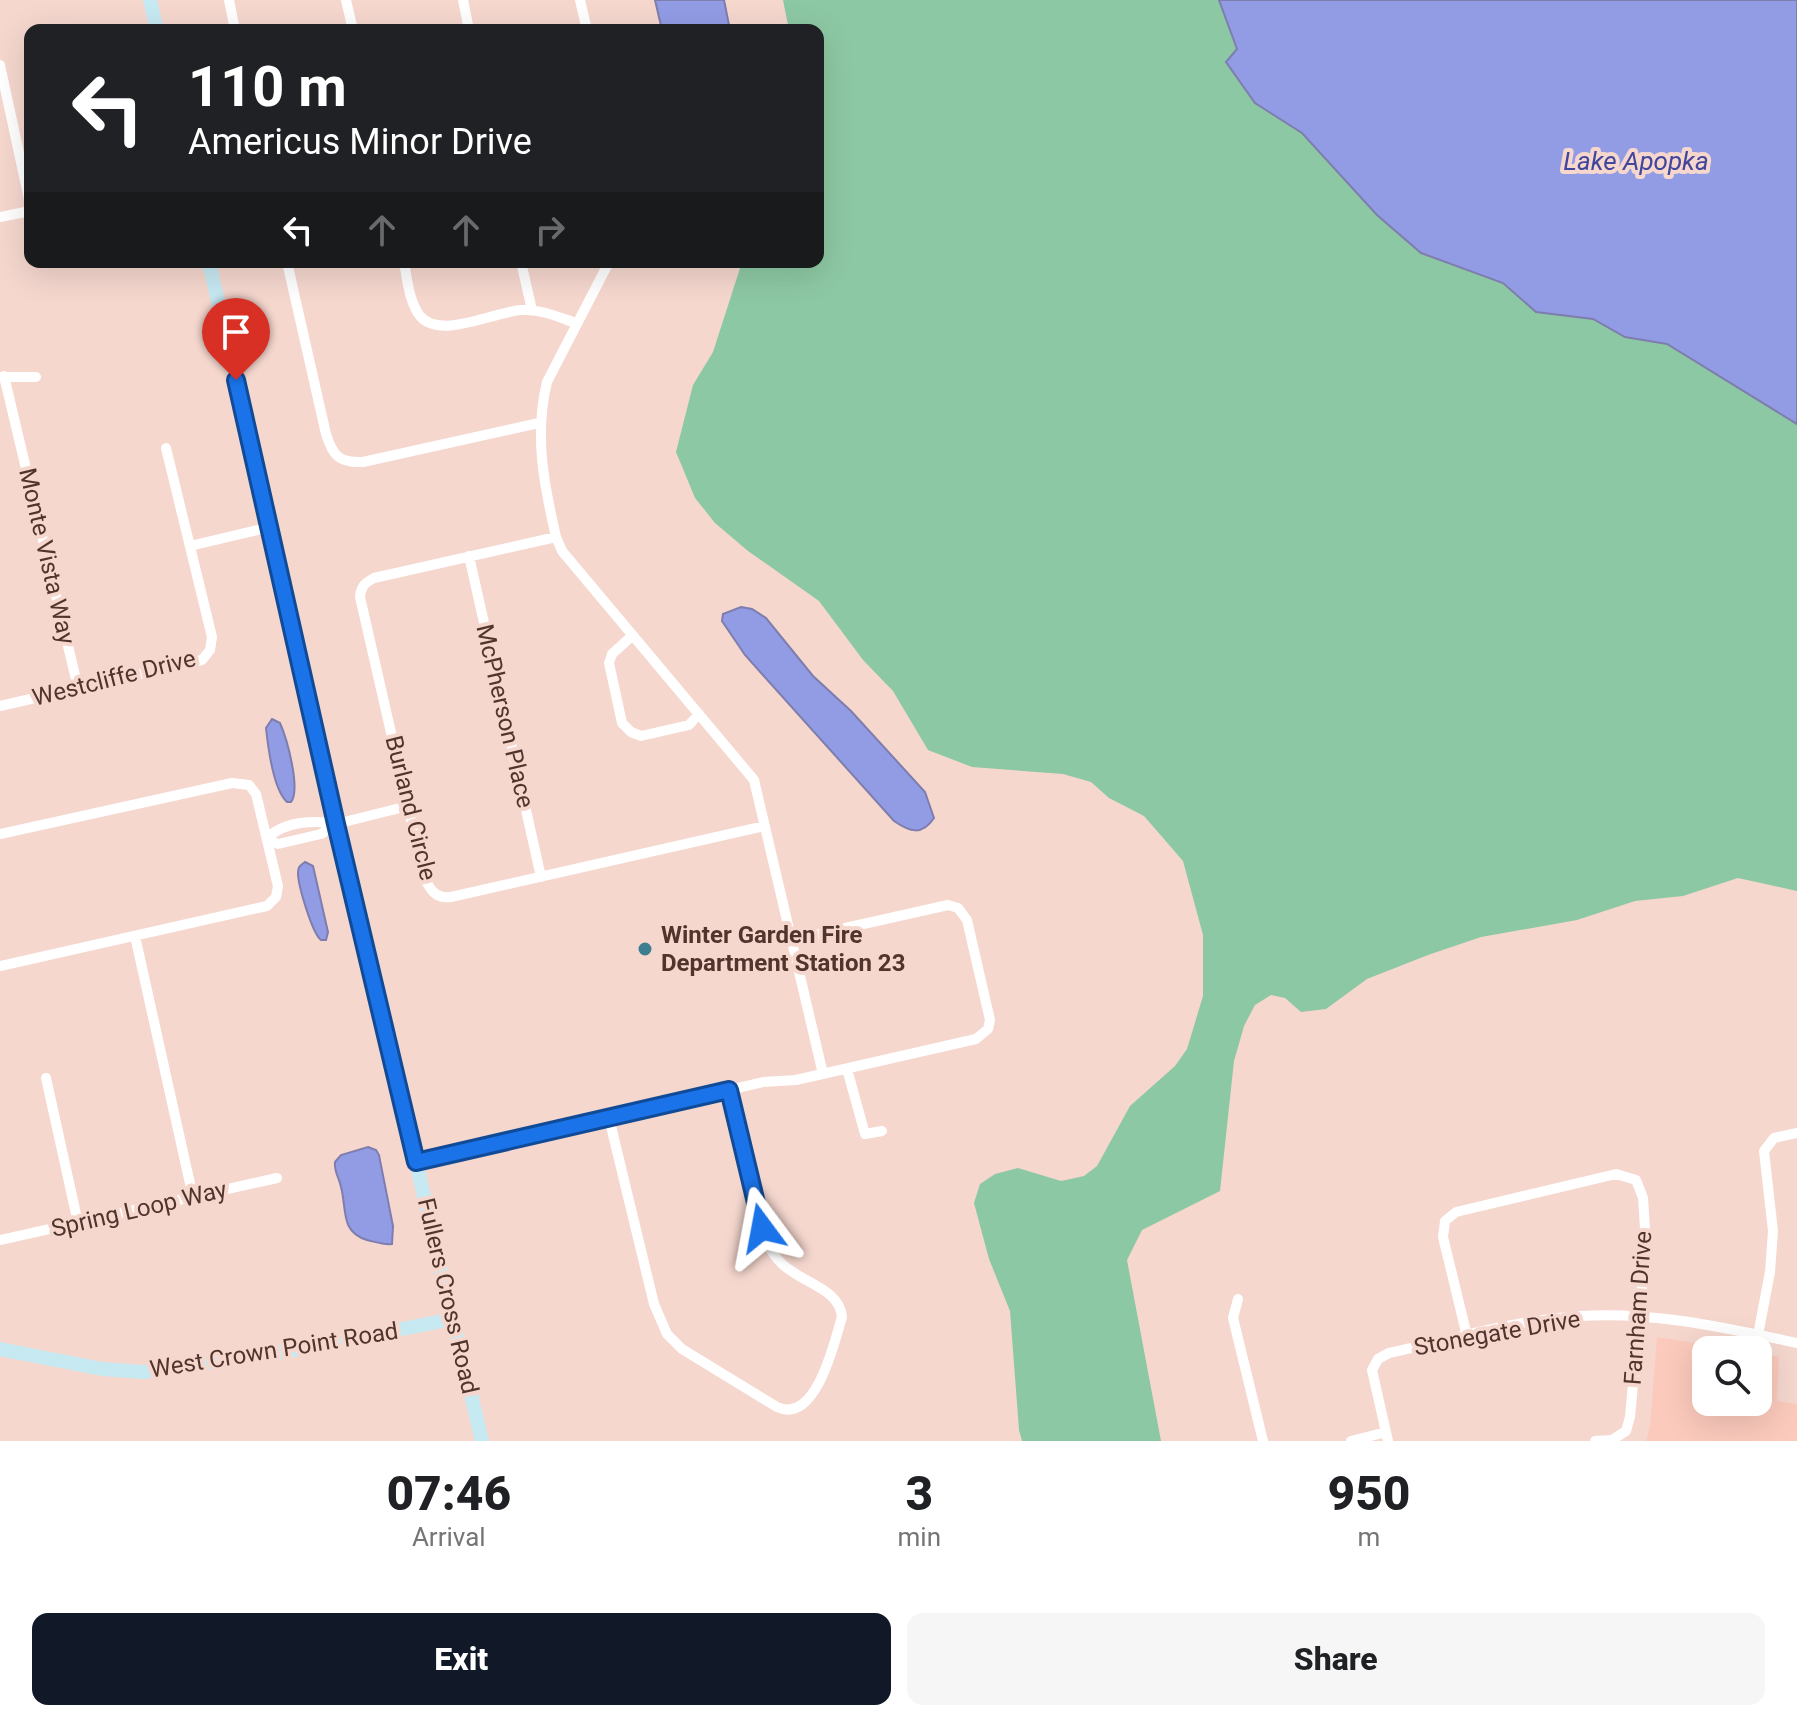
<!DOCTYPE html>
<html lang="en">
<head>
<meta charset="utf-8">
<style>
  body { margin:0; font-family:Roboto,sans-serif; background:#f6f6f6; color:#202124; height:100vh; display:flex; flex-direction:column; font-size:30px; white-space:nowrap }
  * { box-sizing:border-box; margin:0 }
  p { font-size:26px; color:#757577 }
  .icon { flex:none; width:44px; height:44px; fill:none; stroke:currentColor; stroke-width:2; stroke-linecap:round; stroke-linejoin:round }
  .map { position:relative; height:1441px; overflow:hidden }
  .details { display:flex; flex-direction:column; background:#fff; flex:1 }
  .details>* { flex:none }
  .guide { position:absolute; left:24px; top:24px; width:800px; height:244px; border-radius:16px; box-shadow:0 8px 32px #0002; background:#202124; color:#fff; overflow:hidden }
  .buttons { position:absolute; left:1692px; top:1336px; display:grid; gap:16px }
  .buttons a { display:grid; place-items:center; width:80px; height:80px; border-radius:16px; background:#fff; box-shadow:0 8px 32px #0002; font-size:40px }
  .pin { position:absolute; display:grid; place-items:center; width:68px; height:68px; color:#fff; margin:-82px -34px; border-radius:50% 50% 50% 0; rotate:-45deg; box-shadow:0 0 8px #0007 }
  .pin .icon { rotate:45deg }
  .me { position:absolute; width:88px; margin:-44px; rotate:347deg; stroke-linejoin:round; filter:drop-shadow(0 0 6px #0008) }
  .turn { display:flex; align-items:center; gap:28px; height:168px; padding:0 32px; font-size:36px }
  .turn .icon { width:104px; height:104px; stroke-width:2.5 }
  .turn b { display:block; font-size:56px; line-height:68px }
  .lanes { display:flex; align-items:center; height:76px; padding:0 32px; background:#0003; justify-content:center; gap:40px; direction:ltr }
  .lanes .off { opacity:.35 }
  .eta { display:flex; justify-content:space-evenly; align-items:center; height:136px; text-align:center }
  .eta b { font-size:48px; font-weight:800; line-height:56px }
  .action { display:flex; gap:16px; margin-top:auto; padding:16px 32px }
  .action a { flex:1; height:92px; border-radius:16px; background:#111827; color:#fff; font-size:32px; font-weight:800; line-height:92px; text-align:center }
  .action a+a { background:#f6f6f6; color:#202124 }
  .map>svg:first-child { display:block }
  .built { fill:#fbcabc }
  .green { fill:#8dc8a4 }
  .water { fill:#929ce5; stroke:#7e7dae; stroke-width:2 }
  .lines { fill:none; stroke-linecap:round; stroke-linejoin:round }
  .street { stroke:#fff; stroke-width:10 }
  .secondary { stroke:#c7e9f2; stroke-width:14 }
  .route-casing { stroke:#114b97; stroke-width:20 }
  .route { stroke:#1a73e8; stroke-width:14 }
  .poi-dot { fill:#3d7f90; stroke:#f5d7ce; stroke-width:3 }
  .labels { text-anchor:middle; dominant-baseline:central; stroke-width:8; stroke-linejoin:round; paint-order:stroke }
  .street-label { font-size:24px; fill:#51342c; stroke:#f5d7ce }
  .poi-label { font-size:24px; font-weight:bold; fill:#51342c; stroke:#f5d7ce; text-anchor:start }
  .water-label { font-size:26px; font-style:italic; fill:#42469c; stroke:#f5d7ce }
</style>
</head>
<body>
<div class="map">
<svg width="1797" height="1441" viewBox="0 0 1797 1441">
  <rect width="100%" height="100%" fill="#f5d7ce"/>
  <path class="built" d="M1657 1337 1737 1350H1706V1402H1758V1353L1779 1357 1777 1401 1797 1404V1441H1646L1650 1427Z"/>
  <path class="green" d="M783 0H1219L1255 103 1302 133 1377 215 1420 253 1503 283 1536 312 1593 319 1625 337 1666 344 1797 424V891L1738 878 1683 896 1635 901 1577 920 1481 937 1428 955 1367 979 1326 1009 1301 1012 1285 998 1271 995 1255 1005 1244 1026 1234 1061 1220 1191 1142 1230 1127 1260 1161 1441H1022L1019 1430 1010 1311 989 1259 974 1203 980 1184 995 1174 1018 1168 1061 1181 1084 1176 1097 1166 1130 1106 1175 1066 1187 1049 1203 996V935L1183 861 1144 816 1109 798 1091 782 1063 774 972 767 928 750 893 691 863 660 819 601 748 551 715 523 695 498 676 452 693 385 713 352 742 262H818V30H789Z"/>
  <path class="water" d="M655 0H724L730 30H662Z
    M1219 0H1797V424L1667 344 1625 337 1593 319 1536 312 1503 283 1421 253 1377 215 1302 133 1255 103 1226 62 1237 49Z
    M741 607 752 609 766 618 813 676 851 711 925 792 934 818C922 836 910 832 894 821L745 655 722 621 723 614Z
    M272 719 280 723C287 739 301 789 291 802H287C273 789 268 747 266 728Z
    M305 862 313 866 328 932 326 940H321C312 933 298 885 298 873 298 866 300 866 305 862Z
    M368 1147 376 1150 379 1155 393 1226 392 1244C383 1245 376 1242 367 1240 340 1232 347 1209 341 1187 339 1177 334 1172 335 1162L341 1155Z"/>
  <g class="lines">
    <path class="street" d="M229 0 235 30
      M346 0 353 30
      M463 0 469 30
      M580 0 587 30
      M0 65 30 204
      M0 217 30 211
      M287 262 326 434C333 456 339 463 363 462L539 423
      M404 262C407 278 409 302 420 316 440 340 494 312 521 310 541 309 558 317 576 323
      M521 262 532 310
      M609 262 547 382C534 435 544 485 556 537L562 551 754 780 823 1074
      M4 376 78 688
      M0 377H36
      M556 537 374 578C365 583 361 586 360 597L424 877C430 890 436 899 451 897L765 826
      M190 546 270 527
      M469 556 541 877
      M633 635 612 654 609 663 622 723 631 732 641 736 689 725 699 714
      M0 706 202 660 210 650 212 637 166 448
      M0 834 232 783 249 785 256 794 278 886 276 897 267 906 0 966
      M267 839 278 844 321 834 336 824 408 806
      M267 839C282 821 315 820 336 824
      M135 936 193 1197
      M847 1069 865 1134 882 1131
      M46 1078 78 1223
      M609 1118 654 1304 667 1334 682 1349 777 1407C816 1425 834 1343 842 1317 840 1291 808 1284 790 1270 780 1264 774 1255 768 1246L729 1090
      M416 1162 729 1090 763 1082 796 1080 976 1039 988 1029 990 1020 967 920 958 908 948 905 792 940
      M0 1240 277 1178
      M1238 1299 1233 1318 1263 1441
      M1758 1335 1770 1272 1773 1231 1764 1151 1774 1138 1797 1133
      M1467 1336 1443 1237 1445 1221 1456 1212 1616 1174 1636 1180 1643 1198 1646 1243 1630 1417 1626 1431 1612 1440 1595 1441
      M1351 1441 1386 1432
      M1388 1441 1372 1370 1378 1359 1389 1353C1452 1339 1516 1320 1580 1316 1652 1311 1726 1328 1797 1343"/>
    <path class="secondary" d="M150 0 157 30
      M209 262 336 824 482 1441
      M0 1349 102 1369 143 1372 294 1350 453 1319"/>
  </g>
  <g class="lines">
    <g class="route-casing">
      <path id="route" d="M236 380 336 824 416 1162 729 1090 762 1228"/>
    </g>
    <use href="#route" class="route"/>
  </g>
  <circle class="poi-dot" cx="645" cy="949" r="8"/>
  <g class="labels">
    <g class="street-label">
      <text transform="translate(47 556) rotate(77)">Monte Vista Way</text>
      <text transform="translate(114 678) rotate(-14)">Westcliffe Drive</text>
      <text transform="translate(505 716) rotate(77)">McPherson Place</text>
      <text transform="translate(411 808) rotate(76)">Burland Circle</text>
      <text transform="translate(139 1209) rotate(-13)">Spring Loop Way</text>
      <text transform="translate(448 1296) rotate(77)">Fullers Cross Road</text>
      <text transform="translate(1638 1308) rotate(-86)">Farnham Drive</text>
      <text transform="translate(1497 1333) rotate(-10)">Stonegate Drive</text>
      <text transform="translate(274 1350) rotate(-9)">West Crown Point Road</text>
    </g>
    <g class="poi-label">
      <text x="661" y="935">Winter Garden Fire<tspan x="661" dy="28">Department Station 23</tspan></text>
    </g>
    <g class="water-label">
      <text x="1636" y="161">Lake Apopka</text>
    </g>
  </g>
</svg>
<div class="buttons">
<a><svg class="icon" aria-label="search" viewBox="0 0 24 24"><circle cx="10" cy="10" r="6"/><path d="M15 15l6 6"/></svg></a>
</div>
<div class="pin" style="left:236px;top:380px;background:#d93025"><svg class="icon" aria-label="arrive" viewBox="0 0 24 24"><path d="M6 21V4h12l-3 4 3 4H6"/></svg></div>
<svg class="me" style="left:762px;top:1228px" viewBox="-20 -20 40 40"><path d="M0-17L14 15 0 8-14 15z" fill="#1a73e8" stroke="#fff" stroke-width="4"/></svg>
<div class="guide">
<div class="turn"><svg class="icon" aria-label="left" viewBox="0 0 24 24"><path d="M17 20v-9H6M10 6l-5 5 5 5"/></svg><div><b>110 m</b>Americus Minor Drive</div></div>
<div class="lanes"><svg class="icon" aria-label="left" viewBox="0 0 24 24"><path d="M17 20v-9H6M10 6l-5 5 5 5"/></svg><svg class="icon off" aria-label="ahead" viewBox="0 0 24 24"><path d="M12 20V5M6 11l6-6 6 6"/></svg><svg class="icon off" aria-label="ahead" viewBox="0 0 24 24"><path d="M12 20V5M6 11l6-6 6 6"/></svg><svg class="icon off" aria-label="right" viewBox="0 0 24 24"><path d="M7 20v-9h11M14 6l5 5-5 5"/></svg></div>
</div>
</div>
<section class="details">
<div class="eta">
<div><b>07:46</b><p>Arrival</p></div>
<div><b>3</b><p>min</p></div>
<div><b>950</b><p>m</p></div>
</div>
<div class="action"><a>Exit</a><a>Share</a></div>
</section>
</body>
</html>
